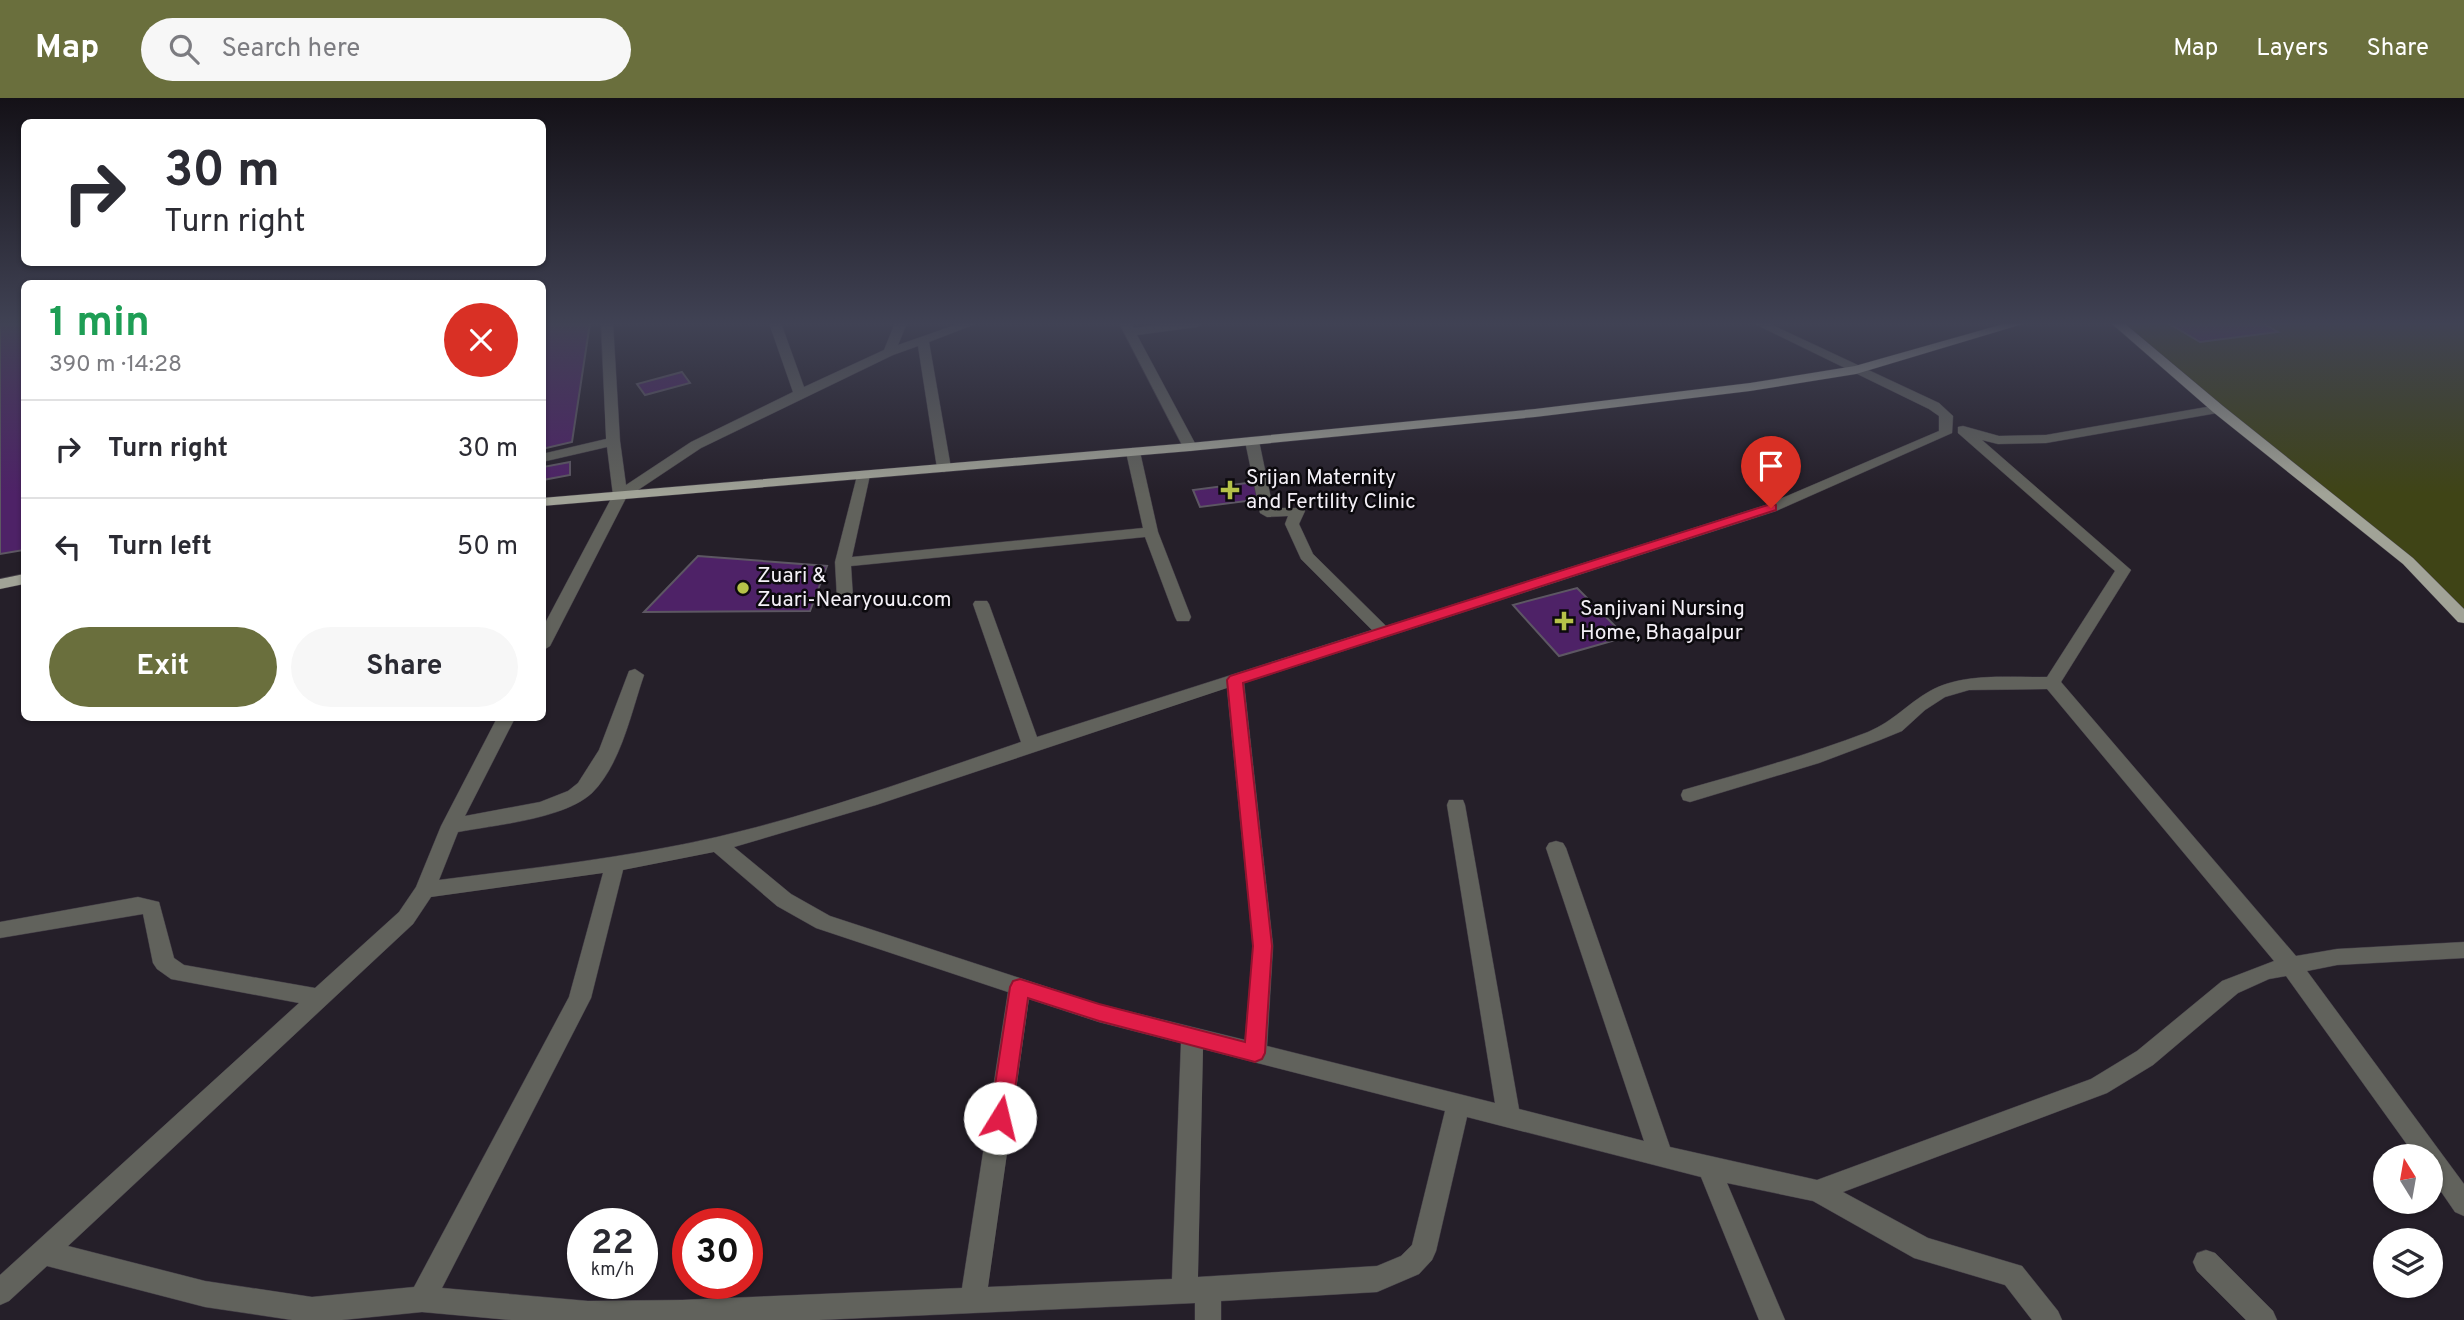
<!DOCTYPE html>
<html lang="en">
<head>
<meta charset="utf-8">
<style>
  body { margin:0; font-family:Overpass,sans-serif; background:#f7f7f7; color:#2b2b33; height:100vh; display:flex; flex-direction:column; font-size:26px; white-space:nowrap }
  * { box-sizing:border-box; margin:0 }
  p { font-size:23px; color:#7c7c81 }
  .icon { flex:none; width:38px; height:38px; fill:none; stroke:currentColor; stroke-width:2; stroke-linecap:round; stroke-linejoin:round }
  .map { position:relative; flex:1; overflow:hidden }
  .sheet { position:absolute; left:21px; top:182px; width:525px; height:441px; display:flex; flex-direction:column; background:#fff; border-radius:10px; box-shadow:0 2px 5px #0004 }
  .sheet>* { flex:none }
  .guide { position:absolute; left:21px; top:21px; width:525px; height:147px; border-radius:10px; box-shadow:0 2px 5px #0004; background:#fff; color:#2b2b33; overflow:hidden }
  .needle { width:46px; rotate:349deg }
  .tools { position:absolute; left:2373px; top:1046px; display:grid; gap:14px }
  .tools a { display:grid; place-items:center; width:70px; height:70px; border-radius:50%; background:#fff; box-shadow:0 2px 5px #0004; font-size:35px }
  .speed { position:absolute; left:567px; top:1110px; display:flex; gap:14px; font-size:35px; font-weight:700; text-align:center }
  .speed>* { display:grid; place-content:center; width:91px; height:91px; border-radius:50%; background:#fff; box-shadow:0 2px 5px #0004; line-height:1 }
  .speed small { font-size:18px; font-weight:400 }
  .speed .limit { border:10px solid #d22; background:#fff; color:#111 }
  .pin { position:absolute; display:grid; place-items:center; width:60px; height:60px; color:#fff; margin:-72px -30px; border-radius:50% 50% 50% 0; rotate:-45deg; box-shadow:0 0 7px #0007 }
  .pin .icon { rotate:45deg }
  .me { position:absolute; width:77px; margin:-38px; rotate:9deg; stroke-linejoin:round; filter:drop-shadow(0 0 5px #0008) }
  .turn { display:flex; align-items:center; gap:24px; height:147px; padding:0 28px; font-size:32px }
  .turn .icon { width:91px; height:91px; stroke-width:2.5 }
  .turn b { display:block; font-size:49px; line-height:60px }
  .round { display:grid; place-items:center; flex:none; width:74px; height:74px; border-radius:37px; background:#f7f7f7 }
  .headline { display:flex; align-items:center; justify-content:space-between; height:119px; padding:0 28px }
  h1 { font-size:42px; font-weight:700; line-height:52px; color:#1e9e55 }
  .cta { display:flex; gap:14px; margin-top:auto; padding:14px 28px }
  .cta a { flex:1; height:80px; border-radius:42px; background:#6a6f3d; color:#fff; font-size:28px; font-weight:700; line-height:80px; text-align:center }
  .cta a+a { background:#f7f7f7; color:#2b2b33 }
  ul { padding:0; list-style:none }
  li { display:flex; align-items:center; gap:21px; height:98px; padding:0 28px; border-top:2px solid #e1e1e2 }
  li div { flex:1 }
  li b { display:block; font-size:26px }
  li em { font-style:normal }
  header { display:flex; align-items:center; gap:42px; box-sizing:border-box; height:98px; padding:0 35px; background:#6a6f3d; color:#fff }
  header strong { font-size:33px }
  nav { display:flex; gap:38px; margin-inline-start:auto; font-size:24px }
  .search { width:490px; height:63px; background:#f7f7f7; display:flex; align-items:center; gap:18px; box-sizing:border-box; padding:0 24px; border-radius:38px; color:#7c7c81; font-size:26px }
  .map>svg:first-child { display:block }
  .green { fill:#3f4416 }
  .building { fill:#4e2267; stroke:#5d5763; stroke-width:2 }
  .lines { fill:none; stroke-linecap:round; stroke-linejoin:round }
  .minor-casing { stroke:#423c46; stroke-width:1 }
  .major-casing { stroke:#423c46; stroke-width:1 }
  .minor { fill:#61625c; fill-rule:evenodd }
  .major { fill:#a1a397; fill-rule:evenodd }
  .route { fill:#e11d48; stroke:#92132f; stroke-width:2 }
  .poi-dot { fill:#b6c249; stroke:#0c0a0e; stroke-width:2.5 }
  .labels { text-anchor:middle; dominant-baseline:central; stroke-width:5; stroke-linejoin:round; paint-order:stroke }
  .poi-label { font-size:21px; fill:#f4f0f7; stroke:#0c0a0e; text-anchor:start }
</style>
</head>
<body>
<header>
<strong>Map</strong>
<div class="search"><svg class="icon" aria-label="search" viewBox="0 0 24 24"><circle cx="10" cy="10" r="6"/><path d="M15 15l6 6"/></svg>Search here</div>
<nav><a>Map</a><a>Layers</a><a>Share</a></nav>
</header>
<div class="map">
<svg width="2464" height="1222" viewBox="0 0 2464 1222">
  <rect width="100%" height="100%" fill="#251f29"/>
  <path class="green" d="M2117 225H2464V520L2408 463Z"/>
  <path class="building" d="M0 225H24V452L0 456Z
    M542 225H590L572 344 542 351Z
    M2168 225H2262L2278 234 2200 244Z
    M682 274 690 285 645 297 637 286Z
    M570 364V377L543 382V369Z
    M1254 384 1262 401 1200 409 1193 392Z
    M698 458 827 468 810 513 644 514Z
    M1577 490 1626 539 1559 558 1513 507Z"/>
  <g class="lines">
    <g class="minor-casing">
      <path id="minor" d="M601 225H613L620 343 626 387 691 344 793 294 769 225H781L804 289 884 252 895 225H907L898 247 961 225H978L929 244 951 370 944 374 937 370 918 248 893 257 701 350 626 400 550 548 542 553V531L613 397 607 349 542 364V356L606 341Z
        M1119 225H1131L1134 230 1171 225H1203L1197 229 1137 237 1197 349 1195 352 1190 353 1183 349Z
        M1753 225H1768L1939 305 1953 318 1952 335 1776 413 1244 585 1273 848 1267 948 1495 1005 1447 707 1449 702H1463L1465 707 1519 1011 1644 1043 1546 750 1549 745 1556 743 1563 745 1566 750 1670 1049 1817 1082 2091 981 2137 953 2222 883 2274 863 2047 591 1969 592 1945 599 1925 612 1902 633 1880 642 1819 665 1690 704 1683 702 1681 697 1683 692C1746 674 1808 657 1868 634 1894 623 1907 606 1930 593 1964 574 2010 580 2047 579L2115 473 1958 335V329L1963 328 1999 338 2046 337 2218 307 2223 308V314L2046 345 1998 346 1982 342 2131 472 2061 584 2296 858 2337 851 2464 844V860L2337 867 2307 873 2464 1086V1118L2455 1114 2431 1079V1059H2416L2286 878 2269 881 2238 895 2153 967 2107 995 1843 1094 1928 1140 2022 1168 2058 1213 2062 1222H2032L2005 1187 1914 1160 1813 1103 1727 1085 1785 1222H1759L1701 1079 1467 1019 1436 1153 1432 1162 1419 1176 1377 1194 1221 1203V1222H1195V1205L819 1222H511L422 1214 342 1222H292L205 1209 47 1168 9 1203 0 1207V1177L299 905 171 881 157 871 153 865 143 816 0 840V824L138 799 159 804 174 860 184 867 315 890 399 814 416 789 441 728 497 620H515L465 718 540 704 568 693 578 685 599 652 629 573 635 571 644 577C631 615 621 666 592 695 564 721 495 727 458 734L439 782C532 770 625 760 717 739 820 715 921 678 1021 644L973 506 975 503H987L989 506 1037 639 1372 532 1301 461 1285 426 1288 418 1267 419 1260 415 1245 343 1247 340 1252 339 1259 343 1273 410H1303L1305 413 1299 426 1313 456 1386 528 1766 407 1939 333V318L1929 311ZM1227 590 1253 848 1245 942 1099 906 830 818 791 796 734 749 876 707ZM714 754 777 808 816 830 1008 894 962 1190 682 1202 588 1203 442 1190 591 900 623 772ZM603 775 569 899 414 1189 312 1199 205 1183 68 1148 413 826 431 799ZM1029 901 1099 924 1181 945 1172 1181 988 1189ZM1203 951 1445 1013 1412 1147 1401 1158 1377 1168 1198 1179Z
        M1133 350 1140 354 1158 434 1191 519 1189 523H1177L1175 519 1145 439 851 468 853 500 845 505 837 500 835 464 858 374H868L870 377 852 459 1143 430 1126 354Z
        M2206 1152 2215 1155 2273 1213 2277 1222H2246L2197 1173 2193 1164 2197 1155Z"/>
    </g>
    <g class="major-casing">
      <path id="major" d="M2007 225H2026L1856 276 1750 293 1535 319 1190 353 542 408V400L1190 345 1535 311 1750 285 1855 268Z
        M2111 225H2124L2223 308 2413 460 2464 511V525L2458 524 2403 466 2213 314Z
        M24 476V486L0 491V481Z"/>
    </g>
    <use href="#minor" class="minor"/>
    <use href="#major" class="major"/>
  </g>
  <linearGradient id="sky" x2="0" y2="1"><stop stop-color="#141117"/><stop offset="0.57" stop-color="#404254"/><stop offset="1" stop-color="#404254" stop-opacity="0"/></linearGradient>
  <rect width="2464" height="396" fill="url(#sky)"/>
  <path class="route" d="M1771 406 1776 407V412L1243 585 1272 848 1265 955 1262 961 1255 964 1099 923 1028 900 1011 1020 1008 1026 1000 1029 993 1026 990 1020 1010 889 1013 883 1020 881 1099 906 1245 944 1253 848 1227 582 1230 578Z"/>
  <g class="poi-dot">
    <path d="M1226.5 381.5h7v7h7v7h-7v7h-7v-7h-7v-7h7z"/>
    <circle cx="743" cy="490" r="7"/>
    <path d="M1560.5 512.5h7v7h7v7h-7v7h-7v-7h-7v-7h7z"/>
  </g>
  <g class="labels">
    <g class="poi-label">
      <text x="1246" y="380">Srijan Maternity<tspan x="1246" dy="24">and Fertility Clinic</tspan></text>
      <text x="757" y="478">Zuari &amp;<tspan x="757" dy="24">Zuari-Nearyouu.com</tspan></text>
      <text x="1580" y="511">Sanjivani Nursing<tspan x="1580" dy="24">Home, Bhagalpur</tspan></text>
    </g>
  </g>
</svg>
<div class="tools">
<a><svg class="needle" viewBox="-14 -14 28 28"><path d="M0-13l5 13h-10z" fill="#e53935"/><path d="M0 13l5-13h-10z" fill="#7c7c81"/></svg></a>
<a><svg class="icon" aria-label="layers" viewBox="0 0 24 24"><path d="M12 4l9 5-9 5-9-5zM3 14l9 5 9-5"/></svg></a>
</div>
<div class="speed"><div>22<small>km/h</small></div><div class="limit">30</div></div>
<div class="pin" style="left:1771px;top:410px;background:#d93025"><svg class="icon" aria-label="arrive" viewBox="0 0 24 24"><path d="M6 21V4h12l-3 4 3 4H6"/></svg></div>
<svg class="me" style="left:1000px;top:1020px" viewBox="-20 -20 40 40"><circle r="19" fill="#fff"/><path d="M0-13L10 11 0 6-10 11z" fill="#e11d48"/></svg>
<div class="guide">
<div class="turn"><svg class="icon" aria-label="right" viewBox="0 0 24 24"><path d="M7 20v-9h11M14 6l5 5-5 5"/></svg><div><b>30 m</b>Turn right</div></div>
</div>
<section class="sheet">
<div class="headline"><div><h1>1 min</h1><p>390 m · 14:28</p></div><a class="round" style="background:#d93025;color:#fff"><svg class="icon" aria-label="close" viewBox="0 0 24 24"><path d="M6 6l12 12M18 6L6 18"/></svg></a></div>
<ul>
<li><svg class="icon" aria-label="right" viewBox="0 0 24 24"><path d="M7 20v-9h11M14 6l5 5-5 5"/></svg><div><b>Turn right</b></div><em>30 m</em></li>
<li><svg class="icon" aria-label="left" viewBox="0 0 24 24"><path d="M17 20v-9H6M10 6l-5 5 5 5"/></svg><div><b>Turn left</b></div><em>50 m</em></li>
</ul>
<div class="cta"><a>Exit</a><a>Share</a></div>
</section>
</div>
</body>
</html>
